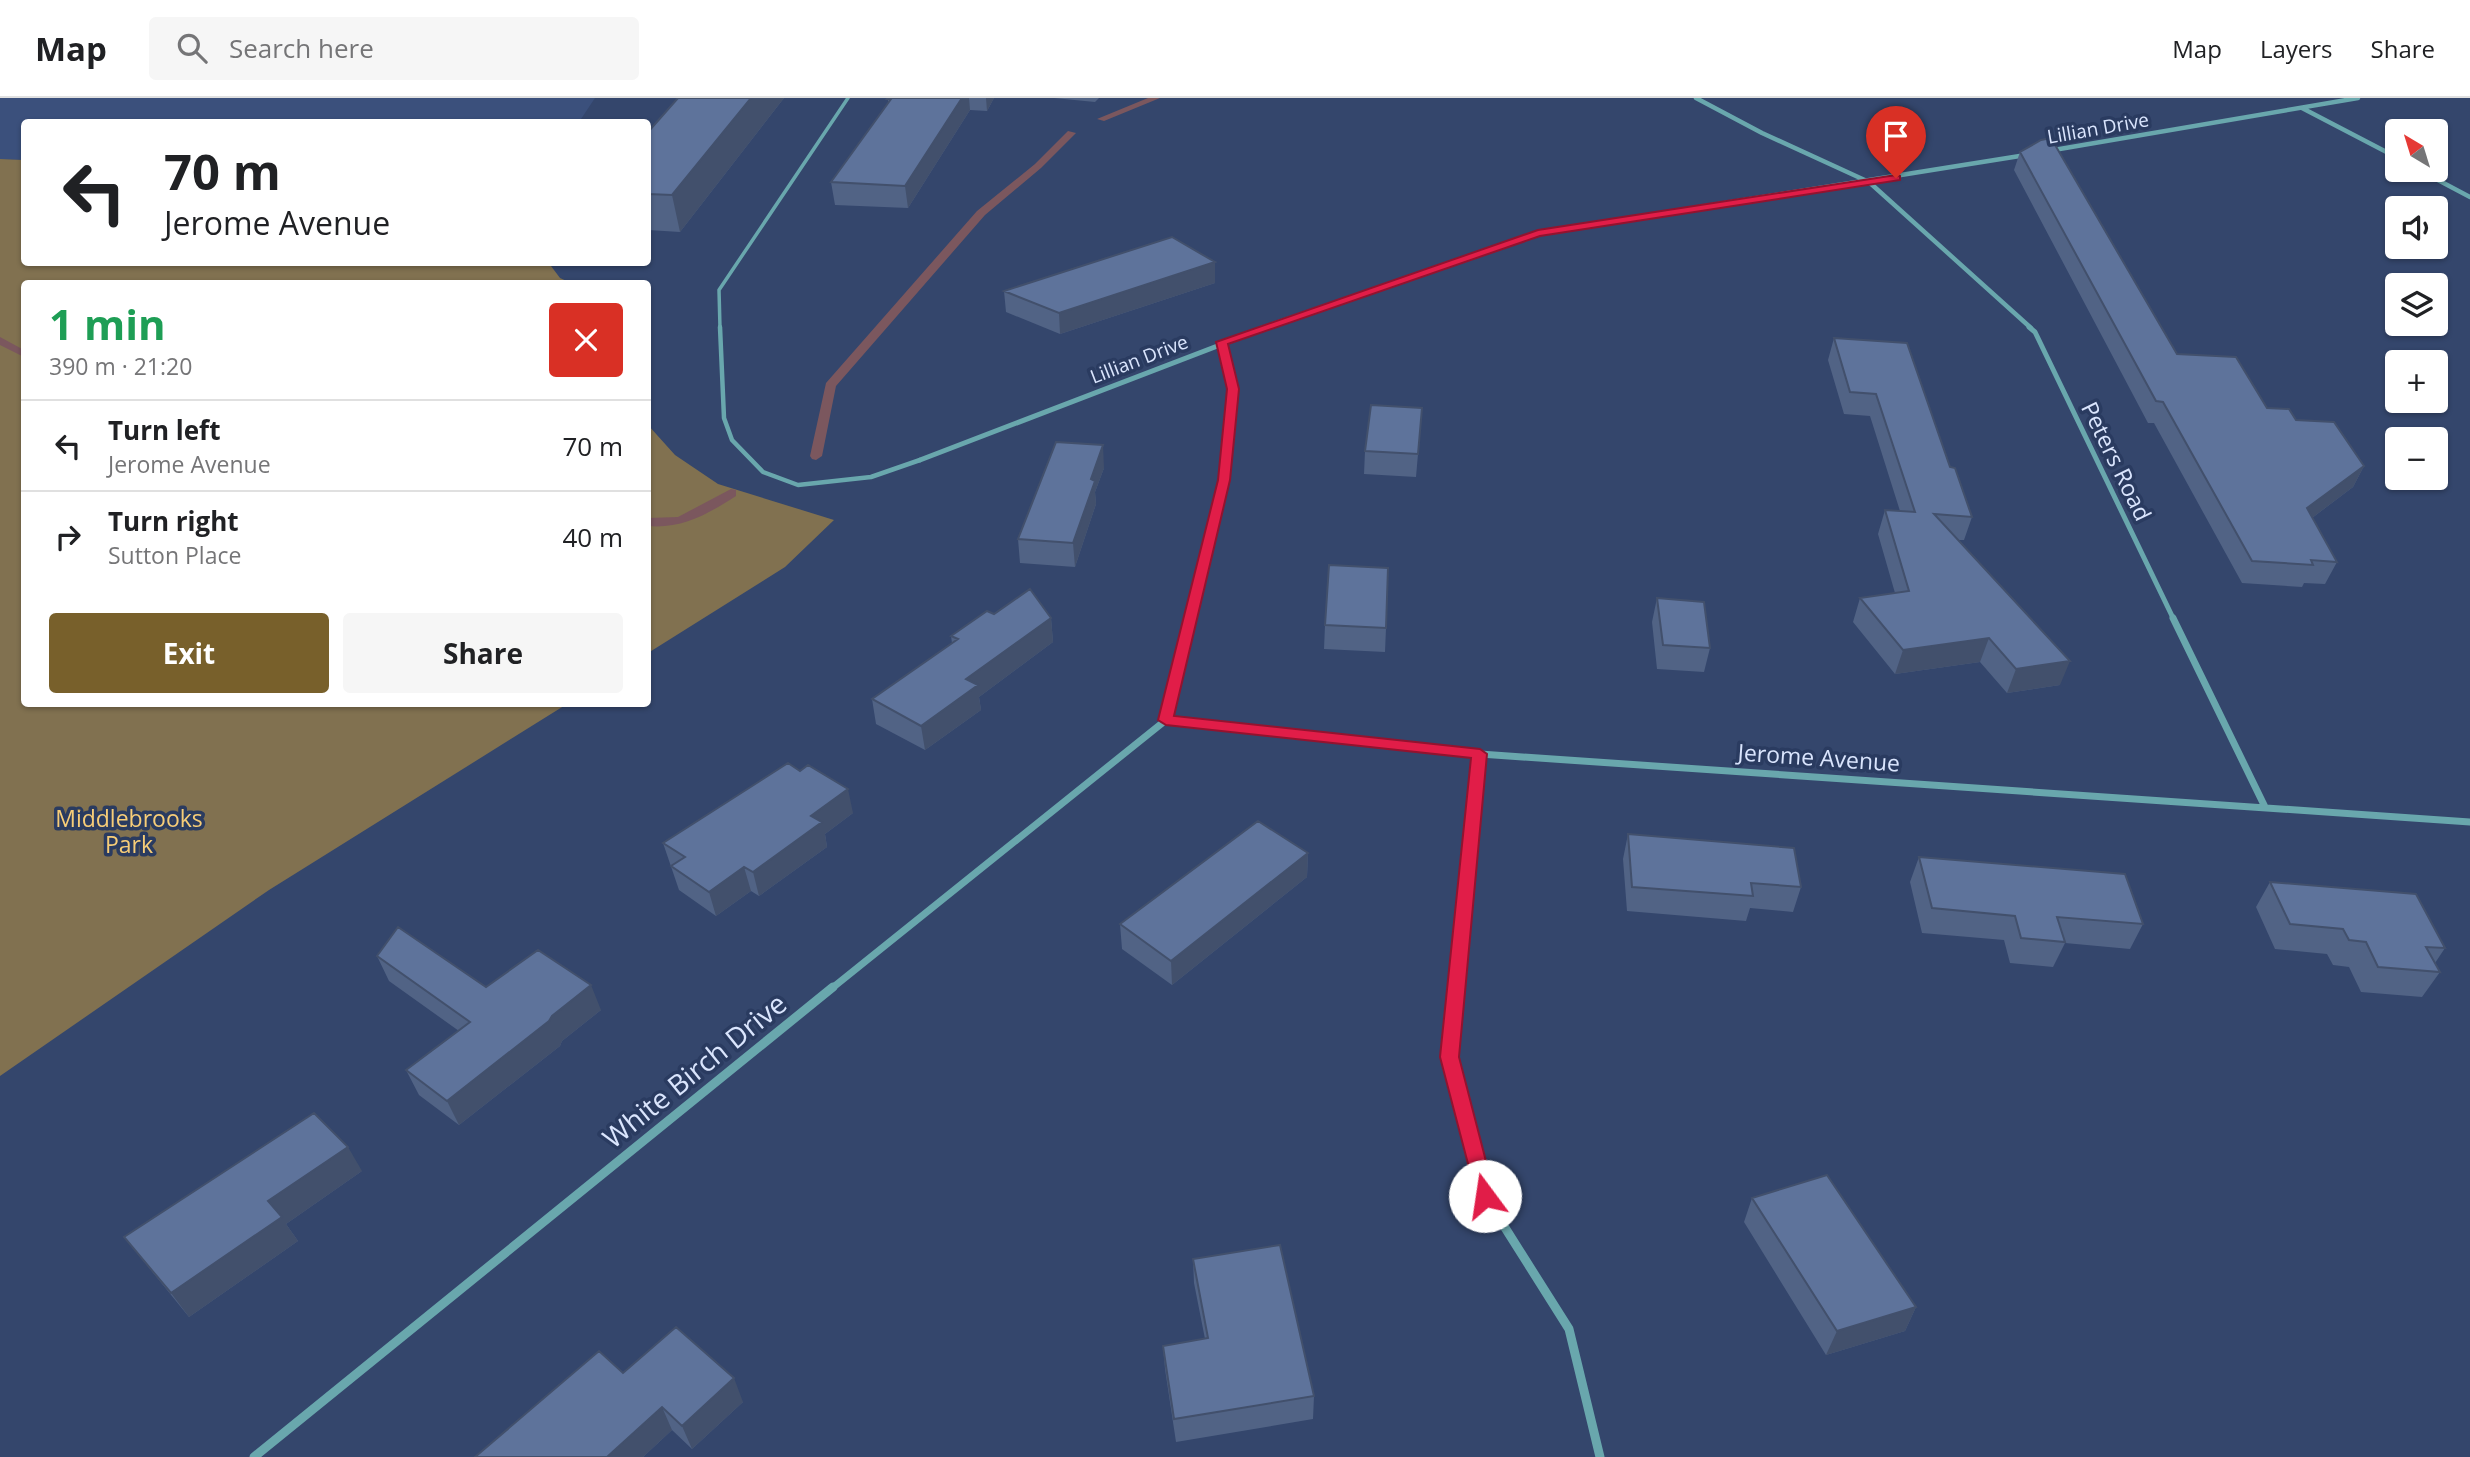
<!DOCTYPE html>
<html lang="en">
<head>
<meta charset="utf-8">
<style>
  body { margin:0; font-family:"Open Sans",sans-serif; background:#f6f6f6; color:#202124; height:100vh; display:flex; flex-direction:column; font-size:26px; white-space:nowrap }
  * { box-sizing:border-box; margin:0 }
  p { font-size:23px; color:#757577 }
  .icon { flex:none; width:38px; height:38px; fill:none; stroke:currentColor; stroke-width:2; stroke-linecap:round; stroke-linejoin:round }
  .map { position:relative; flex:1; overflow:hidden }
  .panel { position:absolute; left:21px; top:182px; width:630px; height:427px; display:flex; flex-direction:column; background:#fff; border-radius:7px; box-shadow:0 2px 5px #0004 }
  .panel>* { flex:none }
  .hud { position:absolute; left:21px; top:21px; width:630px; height:147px; border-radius:7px; box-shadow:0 2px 5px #0004; background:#fff; color:#202124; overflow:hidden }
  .needle { width:46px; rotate:322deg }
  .fabs { position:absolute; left:2385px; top:21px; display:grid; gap:14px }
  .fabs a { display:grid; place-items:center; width:63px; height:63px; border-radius:7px; background:#fff; box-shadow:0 2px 5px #0004; font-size:35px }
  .pin { position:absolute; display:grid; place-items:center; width:60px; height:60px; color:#fff; margin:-72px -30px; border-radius:50% 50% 50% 0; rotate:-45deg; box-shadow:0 0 7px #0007 }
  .pin .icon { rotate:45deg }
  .me { position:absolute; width:77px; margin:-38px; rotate:346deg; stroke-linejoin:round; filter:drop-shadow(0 0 5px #0008) }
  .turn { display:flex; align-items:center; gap:24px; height:147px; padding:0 28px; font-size:32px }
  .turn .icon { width:91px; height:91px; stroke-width:2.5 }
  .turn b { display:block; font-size:49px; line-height:60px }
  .round { display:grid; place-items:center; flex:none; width:74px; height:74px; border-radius:7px; background:#f6f6f6 }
  .headline { display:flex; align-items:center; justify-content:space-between; height:119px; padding:0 28px }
  h1 { font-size:42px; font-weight:700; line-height:52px; color:#1e9e55 }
  .primary-button { display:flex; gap:14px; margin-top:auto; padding:14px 28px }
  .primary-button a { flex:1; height:80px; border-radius:7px; background:#78602b; color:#fff; font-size:28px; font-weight:700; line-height:80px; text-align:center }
  .primary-button a+a { background:#f6f6f6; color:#202124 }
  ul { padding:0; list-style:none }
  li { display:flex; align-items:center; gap:21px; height:91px; padding:0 28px; border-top:2px solid #e0e0e0 }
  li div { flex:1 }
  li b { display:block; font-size:26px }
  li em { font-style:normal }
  header { display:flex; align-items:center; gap:42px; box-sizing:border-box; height:98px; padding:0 35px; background:#fff; border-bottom:2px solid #e0e0e0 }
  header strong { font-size:33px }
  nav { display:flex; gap:38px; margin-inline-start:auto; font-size:24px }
  .search { width:490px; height:63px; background:#f6f6f6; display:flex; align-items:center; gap:18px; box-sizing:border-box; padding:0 24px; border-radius:7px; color:#757577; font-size:26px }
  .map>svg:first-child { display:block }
  .built { fill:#3b507c }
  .green { fill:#817150 }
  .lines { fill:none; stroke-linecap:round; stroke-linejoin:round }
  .stream { fill:#7b575e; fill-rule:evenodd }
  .lane-far1 { stroke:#69a7ad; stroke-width:3.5 }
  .lane { stroke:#69a7ad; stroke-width:4.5 }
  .street-far3 { stroke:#69a7ad; stroke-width:4.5 }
  .street-far2 { stroke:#69a7ad; stroke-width:5 }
  .street-far1 { stroke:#69a7ad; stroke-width:7 }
  .street { stroke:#69a7ad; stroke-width:9 }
  .wall { fill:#516385 }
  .shaded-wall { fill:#42506c }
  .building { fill:#5e739b; stroke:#42506c; stroke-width:2 }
  .route { fill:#e11d48; stroke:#92132f; stroke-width:2 }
  .labels { text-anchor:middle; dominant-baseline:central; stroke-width:7; stroke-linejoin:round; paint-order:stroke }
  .far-street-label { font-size:19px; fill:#dae5fd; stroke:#2a3b60 }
  .street-label { font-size:23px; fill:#dae5fd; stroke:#2a3b60 }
  .park-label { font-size:23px; fill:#f7cd78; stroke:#2a3b60 }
  .near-street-label { font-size:28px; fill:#dae5fd; stroke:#2a3b60 }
</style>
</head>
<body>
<header>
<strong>Map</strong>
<div class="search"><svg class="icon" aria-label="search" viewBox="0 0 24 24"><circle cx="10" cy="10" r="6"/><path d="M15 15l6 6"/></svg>Search here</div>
<nav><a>Map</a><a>Layers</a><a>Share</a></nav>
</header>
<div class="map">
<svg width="2470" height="1359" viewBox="0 0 2470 1359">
  <rect width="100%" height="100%" fill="#34466c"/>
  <path class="built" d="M0 0H595L579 24H24V62L0 61Z"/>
  <path class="green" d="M0 61 24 62V164H548L560 180 571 185 24 186V606H567L269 792 0 978Z
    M648 327 675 357 718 386 834 422 785 469 648 555Z"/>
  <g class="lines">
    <path class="stream" d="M1148 0H1160L1104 23 1097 21Z
      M1068 33 1076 35 1041 70 985 117 836 288 822 358 816 362 812 361 810 358 826 285 977 113 1035 66Z
      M0 239 24 252V259L0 247Z
      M731 391 736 392V398C708 416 682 431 648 428V420L678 419Z"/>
    <path class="lane-far1" d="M720 230 719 192 848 0"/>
    <path class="lane" d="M720 229 724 320 732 342 763 374 798 387 871 379 920 362"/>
    <path class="street-far3" d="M1696 0 1762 35 1869 84 2031 230
      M2302 10 2398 60
      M2048 53 2358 0
      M2419 72 2470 99
      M1262 230 1538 135 2026 57"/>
    <path class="street-far2" d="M2029 229 2035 234 2174 522
      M920 362 1267 229
      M1190 522 1224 382 1233 291 1222 244"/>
    <path class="street-far1" d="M2173 520 2265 709
      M1166 622 1480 656 2470 724
      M1166 622 1191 520
      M831 891 1166 622
      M1457 891 1480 656"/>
    <path class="street" d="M1457 889 1450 959 1485 1098 1569 1231 1600 1359
      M254 1359 833 889"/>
  </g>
  <path class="wall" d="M678 0H784L680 134 648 132V34Z
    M888 0H994L987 13 970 12 908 110 835 107 831 84 888 5Z
    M1054 0H1099L1095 4Z
    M2020 54 2177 256 2267 310 2296 322 2364 368 2353 389 2312 420 2337 464 2325 486 2304 485 2302 489 2242 485 2154 325H2148L2014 72Z
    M1215 164V185L1060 236 1006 214 1004 193Z
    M1834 240 1950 369 1972 419 1964 442H1957L2060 587 2007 595 1980 564 1895 576 1853 524 1860 500 1895 495 1878 436 1885 412 1900 413 1870 318 1844 316 1828 262Z
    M1422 310 1416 379 1364 376 1365 353Z
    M1104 370 1095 394 1096 406 1075 469 1020 465 1018 441Z
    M1657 500 1710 550 1704 574 1657 571 1652 524Z
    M994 516 1051 520 1053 544 979 599 981 612 925 652 876 626 872 601 952 545 951 538Z
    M1325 527 1386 530 1385 554 1324 551Z
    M853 715 825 736 827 749 759 798 751 793 716 818 679 792 663 745Z
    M1628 736 1801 789 1793 814 1750 810 1746 823 1627 813 1623 761Z
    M1308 755 1307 779 1172 887 1122 851 1120 826Z
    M1919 759 2143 826 2130 851 2065 845 2053 869 2010 865 2004 842 1922 835 1910 784Z
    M2270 784 2445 850 2435 865 2440 874 2422 899 2361 894 2349 869 2333 867 2327 856 2275 851 2256 809Z
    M377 858 486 889 601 912 562 943 560 948 459 1027 419 997 406 972 459 933 389 883Z
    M362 1073 286 1126 298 1143 189 1219 124 1139Z
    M1752 1100 1916 1209 1905 1233 1826 1257 1744 1124Z
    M1193 1161 1314 1298 1313 1321 1176 1344 1165 1271 1163 1248 1205 1241 1194 1185Z
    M623 1275 743 1304 692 1351 672 1332 643 1359H475Z"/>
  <path class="shaded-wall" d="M751 0H784L680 134 672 97Z
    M962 0H969L970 12 908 110 905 88Z
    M986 0H994L987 13Z
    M1215 164V185L1060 236 1059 215Z
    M1103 347 1104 370 1095 394 1096 406 1075 469 1073 445 1091 381Z
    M2364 368 2353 389 2296 432 2307 410Z
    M1051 520 1053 544 979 599 981 612 925 652 921 628 966 581Z
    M1989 540 1980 564 1895 576 1903 552Z
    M2070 563 2060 587 2007 595 2016 571Z
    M848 691 853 715 825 736 827 749 759 798 753 774 811 718Z
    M1308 755 1307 779 1172 887 1171 863Z
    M744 769 751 793 716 818 709 794Z
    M591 887 601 912 562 943 560 948 459 1027 447 1003Z
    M348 1049 362 1073 286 1126 298 1143 189 1219 171 1195 268 1103Z
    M1916 1209 1905 1233 1826 1257 1837 1233Z
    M734 1280 743 1304 692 1351 682 1328Z
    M662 1309 672 1332 643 1359H607Z"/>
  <path class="building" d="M678 0H751L672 97 648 96V34Z
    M888 0H962L905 88 831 84 891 1H887Z
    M2051 40 2177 256 2236 259 2267 310 2289 311 2296 322 2334 324 2364 368 2307 410 2337 464 2311 462 2313 467 2252 463 2163 304 2156 303 2020 54 2041 42Z
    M1172 139 1215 164 1059 215 1004 193Z
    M1834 240 1907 245 1950 369 1955 370 1972 419 1934 416 2070 563 2016 571 1989 540 1903 552 1860 500 1909 493 1885 412 1915 414 1876 296 1850 294Z
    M1371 307 1422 310 1418 356 1365 353Z
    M1056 344 1103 347 1091 381 1095 383 1073 445 1018 441Z
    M1329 467 1388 470 1386 530 1325 527Z
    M1030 491 1051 520 966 581 978 587 921 628 872 601 958 541 951 538 987 513 994 516Z
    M1657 500 1704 504 1710 550 1663 547Z
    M788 665 800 673 808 667 848 691 811 718 822 724 753 774 744 769 709 794 671 768 685 759 663 745Z
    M1258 723 1308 755 1171 863 1120 826Z
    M1628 736 1794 750 1801 789 1751 785 1753 798 1632 789Z
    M1919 759 2125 776 2143 826 2057 819 2065 844 2021 840 2015 818 1932 810Z
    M2270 784 2416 796 2445 850 2426 849 2440 874 2378 869 2366 844 2349 842 2343 831 2290 826Z
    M398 829 486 889 538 852 591 887 552 918 549 923 447 1003 406 972 470 924 377 858Z
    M314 1015 348 1049 268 1103 282 1119 171 1195 124 1139Z
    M1827 1077 1916 1209 1837 1233 1752 1100Z
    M1280 1147 1314 1298 1174 1321 1163 1248 1208 1240 1193 1161Z
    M676 1229 734 1280 682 1328 662 1309 607 1359H475L599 1253 623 1275Z"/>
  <path class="route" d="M1896 77 1900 78V82L1540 138 1228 246 1239 291 1230 382 1174 618 1480 651 1487 656 1459 959 1495 1098 1492 1104 1485 1107 1478 1104 1440 959 1471 660 1166 627 1158 622 1218 382 1227 291 1216 244 1538 132Z"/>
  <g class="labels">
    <g class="far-street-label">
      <text transform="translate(2098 30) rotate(-10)">Lillian Drive</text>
      <text transform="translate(1139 261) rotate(-21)">Lillian Drive</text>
    </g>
    <g class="street-label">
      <text transform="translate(2117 363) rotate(64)">Peters Road</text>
      <text transform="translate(1819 659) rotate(4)">Jerome Avenue</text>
    </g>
    <g class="park-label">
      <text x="129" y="720">Middlebrooks<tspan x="129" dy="26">Park</tspan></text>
    </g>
    <g class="near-street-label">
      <text transform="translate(694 972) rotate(-39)">White Birch Drive</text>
    </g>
  </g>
</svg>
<div class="fabs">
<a><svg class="needle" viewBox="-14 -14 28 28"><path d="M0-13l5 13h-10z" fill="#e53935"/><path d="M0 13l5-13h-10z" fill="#757577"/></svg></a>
<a><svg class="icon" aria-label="sound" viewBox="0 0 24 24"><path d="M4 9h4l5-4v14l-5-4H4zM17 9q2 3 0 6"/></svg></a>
<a><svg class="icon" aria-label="layers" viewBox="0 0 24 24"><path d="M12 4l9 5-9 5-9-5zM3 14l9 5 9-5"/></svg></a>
<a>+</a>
<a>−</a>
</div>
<div class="pin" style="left:1896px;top:80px;background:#d93025"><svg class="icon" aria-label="arrive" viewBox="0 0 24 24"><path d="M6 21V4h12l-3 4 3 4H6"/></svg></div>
<svg class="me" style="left:1485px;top:1098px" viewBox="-20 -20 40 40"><circle r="19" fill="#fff"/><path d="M0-13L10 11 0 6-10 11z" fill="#e11d48"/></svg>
<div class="hud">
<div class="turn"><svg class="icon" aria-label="left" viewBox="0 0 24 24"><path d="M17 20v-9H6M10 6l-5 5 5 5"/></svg><div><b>70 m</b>Jerome Avenue</div></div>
</div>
<section class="panel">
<div class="headline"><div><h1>1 min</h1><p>390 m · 21:20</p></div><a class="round" style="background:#d93025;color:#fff"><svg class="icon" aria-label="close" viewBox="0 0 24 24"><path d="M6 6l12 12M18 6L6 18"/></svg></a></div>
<ul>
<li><svg class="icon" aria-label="left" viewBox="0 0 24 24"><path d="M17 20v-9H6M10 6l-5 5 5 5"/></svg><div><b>Turn left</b><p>Jerome Avenue</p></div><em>70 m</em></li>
<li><svg class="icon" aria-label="right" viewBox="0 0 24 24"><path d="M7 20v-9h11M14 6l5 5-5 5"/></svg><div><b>Turn right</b><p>Sutton Place</p></div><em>40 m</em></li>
</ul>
<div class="primary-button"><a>Exit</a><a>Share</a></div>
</section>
</div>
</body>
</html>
